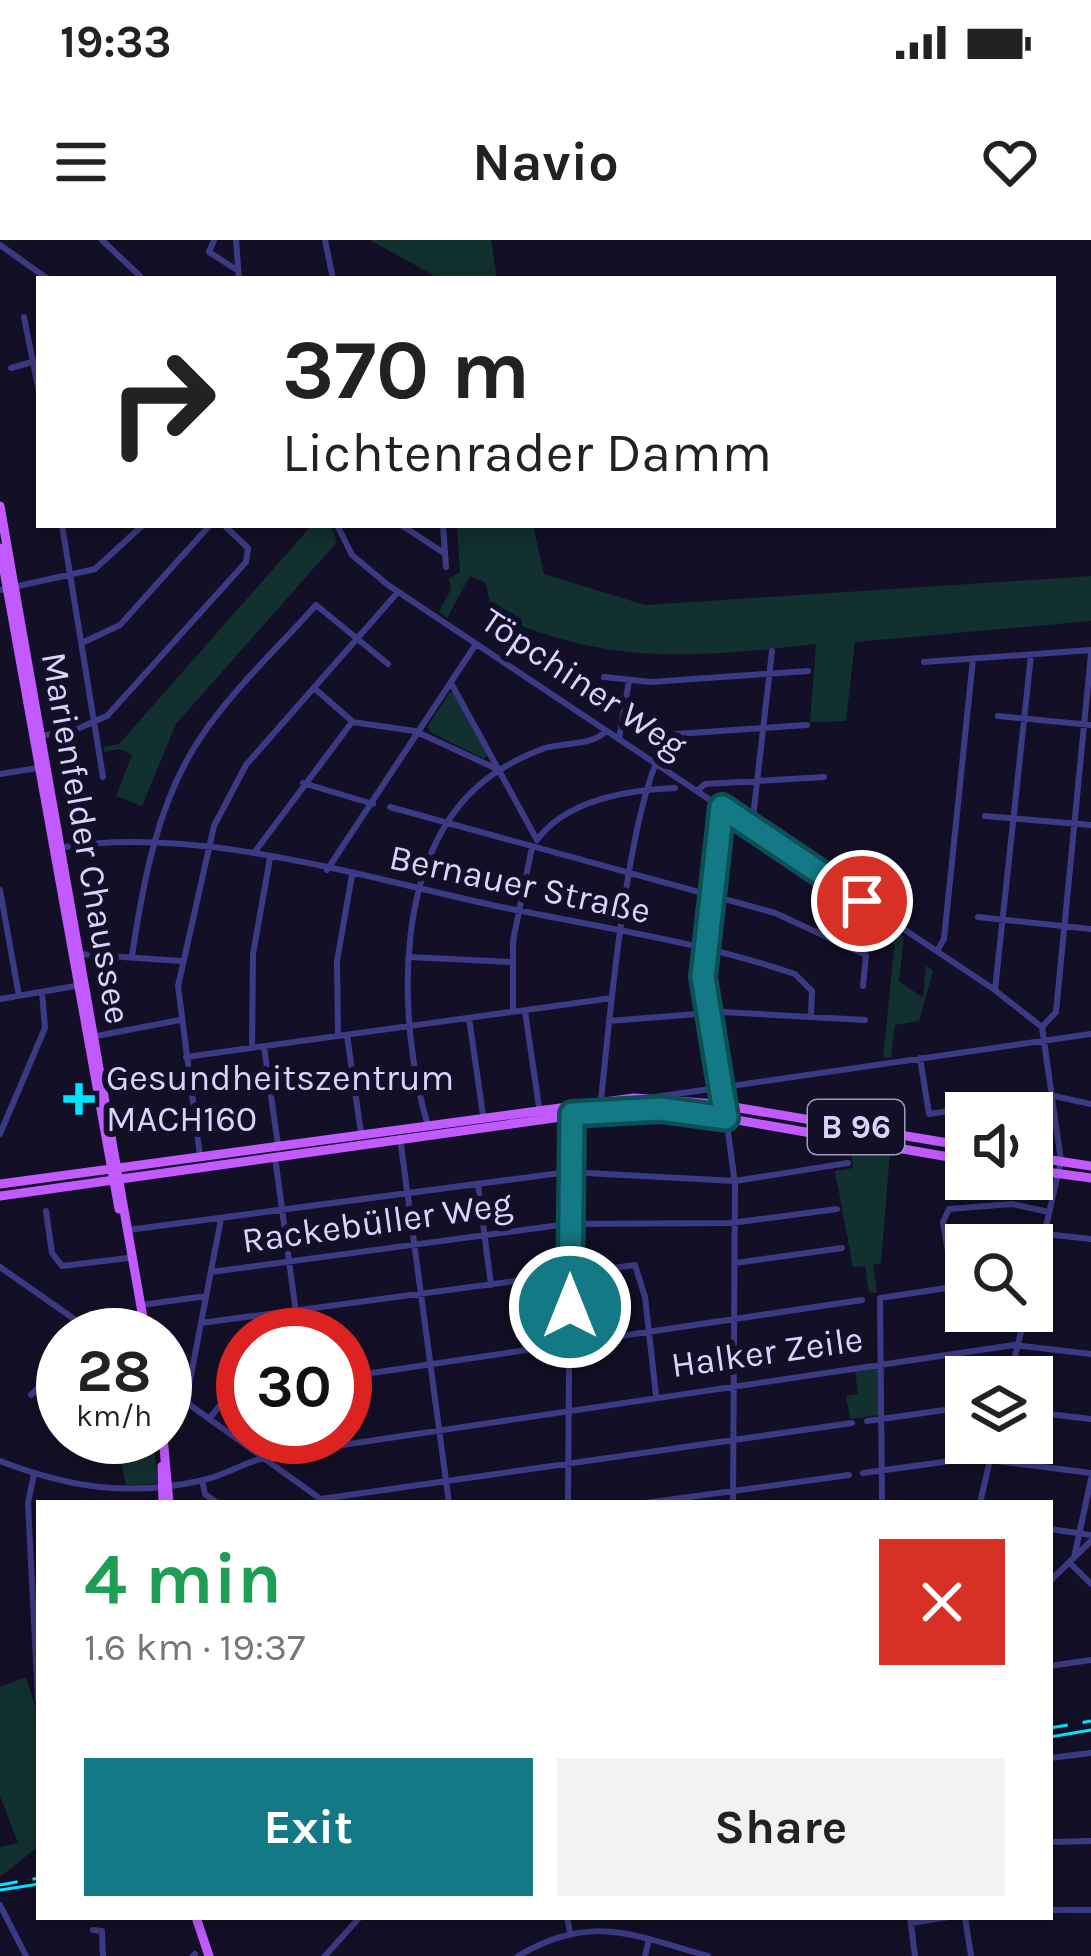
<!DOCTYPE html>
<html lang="en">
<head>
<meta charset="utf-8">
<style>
  body { margin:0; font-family:Karla,sans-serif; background:#f2f2f2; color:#222; height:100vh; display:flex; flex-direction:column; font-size:45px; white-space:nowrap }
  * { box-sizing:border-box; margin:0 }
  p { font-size:39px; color:#767676 }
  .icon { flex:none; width:66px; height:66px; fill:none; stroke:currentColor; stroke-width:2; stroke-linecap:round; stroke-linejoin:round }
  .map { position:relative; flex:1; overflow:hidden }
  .drawer { position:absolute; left:36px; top:1260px; width:1017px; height:420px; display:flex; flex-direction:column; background:#fff; border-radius:0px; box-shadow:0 6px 18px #0003 }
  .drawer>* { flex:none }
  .banner { position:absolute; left:36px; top:36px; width:1020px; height:252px; border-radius:0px; box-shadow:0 6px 18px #0003; background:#fff; color:#222; overflow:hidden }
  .fabs { position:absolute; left:945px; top:852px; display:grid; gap:24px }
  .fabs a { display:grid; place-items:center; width:108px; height:108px; border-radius:0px; background:#fff; box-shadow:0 6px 18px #0003; font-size:60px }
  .speed { position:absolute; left:36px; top:1068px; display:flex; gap:24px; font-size:60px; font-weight:700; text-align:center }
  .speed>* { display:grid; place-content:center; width:156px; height:156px; border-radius:50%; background:#fff; box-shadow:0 6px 18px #0003; line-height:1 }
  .speed small { font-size:30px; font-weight:400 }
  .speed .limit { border:18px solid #d22; background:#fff; color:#111 }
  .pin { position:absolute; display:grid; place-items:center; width:102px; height:102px; color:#fff; margin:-51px; border:6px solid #fff; border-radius:50%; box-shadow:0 3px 12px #0007 }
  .me { position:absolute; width:132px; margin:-66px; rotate:0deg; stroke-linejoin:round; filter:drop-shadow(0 0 9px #0008) }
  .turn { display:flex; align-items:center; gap:42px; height:252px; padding:0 48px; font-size:54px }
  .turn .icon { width:156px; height:156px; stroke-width:2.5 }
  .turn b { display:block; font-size:84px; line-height:102px }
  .round { display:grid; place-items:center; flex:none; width:126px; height:126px; border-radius:0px; background:#f2f2f2 }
  .overview { display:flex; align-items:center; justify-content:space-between; height:204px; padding:0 48px }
  h1 { font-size:72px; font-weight:700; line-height:90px; color:#1e9e55 }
  .cta { display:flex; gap:24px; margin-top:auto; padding:24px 48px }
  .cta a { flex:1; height:138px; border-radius:0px; background:#137a85; color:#fff; font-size:48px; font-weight:700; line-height:138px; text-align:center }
  .cta a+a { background:#f2f2f2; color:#222 }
  .status { display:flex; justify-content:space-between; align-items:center; height:84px; padding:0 60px; background:#fff; direction:ltr }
  .status svg { height:33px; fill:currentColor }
  header { display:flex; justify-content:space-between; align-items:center; height:156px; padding:0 48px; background:#fff; font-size:54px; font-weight:700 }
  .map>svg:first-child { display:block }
  .green { fill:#12302f }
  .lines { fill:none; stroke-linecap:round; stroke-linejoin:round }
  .minor { stroke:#3d3a85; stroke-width:6 }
  .major { stroke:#c25bff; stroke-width:9 }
  .tram { stroke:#00e5ff; stroke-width:3 }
  .rail { stroke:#00e5ff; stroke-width:3; stroke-dasharray:18 15; stroke-linecap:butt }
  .route-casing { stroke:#0c4f56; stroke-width:30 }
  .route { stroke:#137a85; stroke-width:21 }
  .poi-dot { fill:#00e5ff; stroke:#130f26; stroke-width:4.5 }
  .labels { text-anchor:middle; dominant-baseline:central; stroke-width:12; stroke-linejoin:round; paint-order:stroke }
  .shield { fill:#130f26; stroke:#9e99be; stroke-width:3 }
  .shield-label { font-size:33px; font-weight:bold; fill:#d9d4ff }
  .street-label { font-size:36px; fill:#d9d4ff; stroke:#130f26 }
  .poi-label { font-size:36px; fill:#d9d4ff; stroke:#130f26; text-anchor:start }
</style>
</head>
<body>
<div class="status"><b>19:33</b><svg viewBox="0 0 49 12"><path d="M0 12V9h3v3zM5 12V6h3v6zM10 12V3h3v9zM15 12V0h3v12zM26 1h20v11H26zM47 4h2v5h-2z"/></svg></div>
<header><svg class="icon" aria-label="menu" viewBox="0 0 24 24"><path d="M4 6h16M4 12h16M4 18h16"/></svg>Navio<svg class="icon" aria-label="heart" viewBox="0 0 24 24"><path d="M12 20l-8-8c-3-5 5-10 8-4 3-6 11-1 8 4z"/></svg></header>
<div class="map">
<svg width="1091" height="1716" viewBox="0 0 1091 1716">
  <rect width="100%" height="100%" fill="#130f26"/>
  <path class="green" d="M370 0H491L497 39H440Z
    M312 285H331L337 302 176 484 142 566 116 556 132 515 119 509 104 512 103 507 119 504Z
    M457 285H533L544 334 645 365 1091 336V381L855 402 846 481 810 482 816 404C692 418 610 426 492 374L486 343 470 336 447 378 439 372 451 349 449 339 460 332Z
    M450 452 455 453 487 515 484 519 430 492 428 486Z
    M896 691 904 696 899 741 923 758 926 726 933 731 919 781 895 785 891 817 883 818Z
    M850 906 890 912 881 1023 873 1025 877 1052 869 1053 865 1026 853 1027 835 931 853 928Z
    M880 1128 879 1175 850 1179 846 1156 858 1154 855 1131Z
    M111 1197H153L158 1243 126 1246 122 1225 99 1207Z
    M26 1437 39 1477V1606L0 1637V1607L18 1603 0 1556V1447Z"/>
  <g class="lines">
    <path class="minor" d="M102 0 140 36
      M214 0 209 12 237 30
      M236 0 239 39
      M325 0 333 39
      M0 5 48 39
      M24 77 39 152
      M11 128 39 120
      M62 285 103 537
      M337 285 352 315 388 345 992 748 1042 787 1061 921 1032 1047
      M401 285 444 313
      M443 285 446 327
      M0 350 95 329 143 285
      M82 403 120 385 210 285
      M924 422 1091 410
      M604 437 651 442 808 431
      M451 443 537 600
      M314 448 352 481
      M998 476 1091 485
      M352 482 415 491 499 530
      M41 496 77 489 107 476 246 322 248 308 224 285
      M619 499 629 441
      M0 534 38 528
      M303 543 373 564
      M697 551 705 544 824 537
      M390 567 775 673 866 715 863 746
      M722 567 703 737 724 864
      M985 576 1091 585
      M752 586 772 411
      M537 600C567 559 628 550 675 548
      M59 608C197 584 365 638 501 667 598 687 701 702 795 734L812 751 811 776
      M254 613 352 482
      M327 630 476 404
      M0 650 19 756
      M978 677 1091 689
      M937 711 944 699 973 419
      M79 714 181 721
      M132 716C143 642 158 560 201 497 233 449 278 408 316 365L388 424
      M409 717 512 722
      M995 750 1031 415
      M0 759 81 745
      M513 771V701L532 607
      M525 771 539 867
      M469 778 483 875
      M609 781 722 772 865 780
      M1042 787 1056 772 1091 414
      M347 795 361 893
      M338 796 337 721 352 635
      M91 797 180 780
      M264 807 278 905
      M252 808 253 714 270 618
      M186 817 612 758
      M920 818 929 874 1054 856 1091 864
      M655 857 1091 794
      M601 860C608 798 630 520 676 494L807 485
      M726 877 735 944 733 1263
      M428 886C396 779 391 602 495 533 510 523 528 514 545 508 565 502 592 506 606 491
      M0 894 45 788 42 752
      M400 898 449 1263
      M200 916 178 746 214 586 246 525 398 352
      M275 917 299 1095
      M478 945 491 1045
      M46 971 52 1013 62 1026 128 1018
      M128 990 568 932 735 941 848 923
      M1045 994 1091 999
      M735 1023 842 1008
      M0 1027 97 1095
      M211 1032 568 984 731 983 837 969
      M954 1047 943 982 949 969 1012 964 1049 972
      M141 1065 206 1056
      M201 1083 635 1025 645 1057 656 1155
      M345 1137 862 1060
      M1010 1137 1026 1071
      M165 1147 326 1263
      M31 1155 63 1124
      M186 1161 221 979
      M1032 1172 1091 1179
      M56 1174 63 1167
      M209 1179 226 1158 243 1154
      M867 1181 966 1167
      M0 1221C70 1248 130 1257 204 1240 229 1234 250 1219 275 1215L1014 1105 1091 1114
      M863 1233 972 1218 1091 1233
      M34 1234 28 1263 38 1460
      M202 1240 205 1254 217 1263
      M321 1259 852 1183
      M568 1263 571 872
      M645 1263 849 1235
      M882 1263 880 1058 966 1045
      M980 1263 994 1203
      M1050 1289 1091 1295
      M1074 1318 1091 1239
      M1069 1322 1091 1344
      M1050 1341 1091 1301
      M1050 1426 1091 1420
      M1050 1518 1091 1513
      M1050 1602 1091 1601
      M0 1665 26 1716
      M1050 1670H1091
      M567 1677 570 1692
      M910 1677 915 1716
      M965 1677 971 1716
      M911 1683 948 1677
      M93 1690 102 1691 103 1716
      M193 1716 195 1714
      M325 1716 360 1677
      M518 1716C591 1673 633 1695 708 1716
      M645 1716 649 1699"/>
    <path class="major" d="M0 266 146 1095
      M0 308 119 969
      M1032 917 1091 926
      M1032 930 1091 938
      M0 944 634 858 716 864 966 906
      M0 956 618 869 685 871 966 920
      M163 1197 169 1263
      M162 1226 163 1263
      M196 1677 209 1716"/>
    <path class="tram" d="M1050 1497 1091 1490
      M0 1650 39 1644"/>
    <path class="rail" d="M1050 1488 1091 1481
      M0 1645 39 1638"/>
  </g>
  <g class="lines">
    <g class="route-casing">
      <path id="route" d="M570 1067 572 874 660 869 726 878 703 737 722 567 862 661"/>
    </g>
    <use href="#route" class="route"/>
  </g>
  <path class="poi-dot" d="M73 841h12v12h12v12h-12v12h-12v-12h-12v-12h12z"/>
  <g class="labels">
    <rect class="shield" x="808" y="860" width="96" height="54" rx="9"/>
    <g class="shield-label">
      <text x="856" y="887">B 96</text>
    </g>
    <g class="street-label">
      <text transform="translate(584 443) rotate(34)">Töpchiner Weg</text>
      <text transform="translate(86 598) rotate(80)">Marienfelder Chaussee</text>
      <text transform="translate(520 644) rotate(12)">Bernauer Straße</text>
      <text transform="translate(377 982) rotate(-8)">Rackebüller Weg</text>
      <text transform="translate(767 1112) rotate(-8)">Halker Zeile</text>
    </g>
    <g class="poi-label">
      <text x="106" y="838">Gesundheitszentrum<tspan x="106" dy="41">MACH160</tspan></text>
    </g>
  </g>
</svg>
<div class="fabs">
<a><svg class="icon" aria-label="sound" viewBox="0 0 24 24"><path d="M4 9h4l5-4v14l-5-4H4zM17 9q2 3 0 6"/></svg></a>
<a><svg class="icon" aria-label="search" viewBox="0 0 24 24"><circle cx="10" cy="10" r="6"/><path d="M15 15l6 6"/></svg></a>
<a><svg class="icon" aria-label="layers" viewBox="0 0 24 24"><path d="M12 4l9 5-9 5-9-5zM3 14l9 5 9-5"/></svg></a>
</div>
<div class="speed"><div>28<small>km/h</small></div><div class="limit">30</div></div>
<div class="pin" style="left:862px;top:661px;background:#d93025"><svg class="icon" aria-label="arrive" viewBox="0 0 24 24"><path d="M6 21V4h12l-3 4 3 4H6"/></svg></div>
<svg class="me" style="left:570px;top:1067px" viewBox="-20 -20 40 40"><circle r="17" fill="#137a85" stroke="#fff" stroke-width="3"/><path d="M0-11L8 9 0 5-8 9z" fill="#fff"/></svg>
<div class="banner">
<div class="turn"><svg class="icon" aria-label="right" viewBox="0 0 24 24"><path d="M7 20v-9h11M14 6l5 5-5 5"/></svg><div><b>370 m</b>Lichtenrader Damm</div></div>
</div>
<section class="drawer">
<div class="overview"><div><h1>4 min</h1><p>1.6 km · 19:37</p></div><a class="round" style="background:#d93025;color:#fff"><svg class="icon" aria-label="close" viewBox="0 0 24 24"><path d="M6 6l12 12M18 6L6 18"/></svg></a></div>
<div class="cta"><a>Exit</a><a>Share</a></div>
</section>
</div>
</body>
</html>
